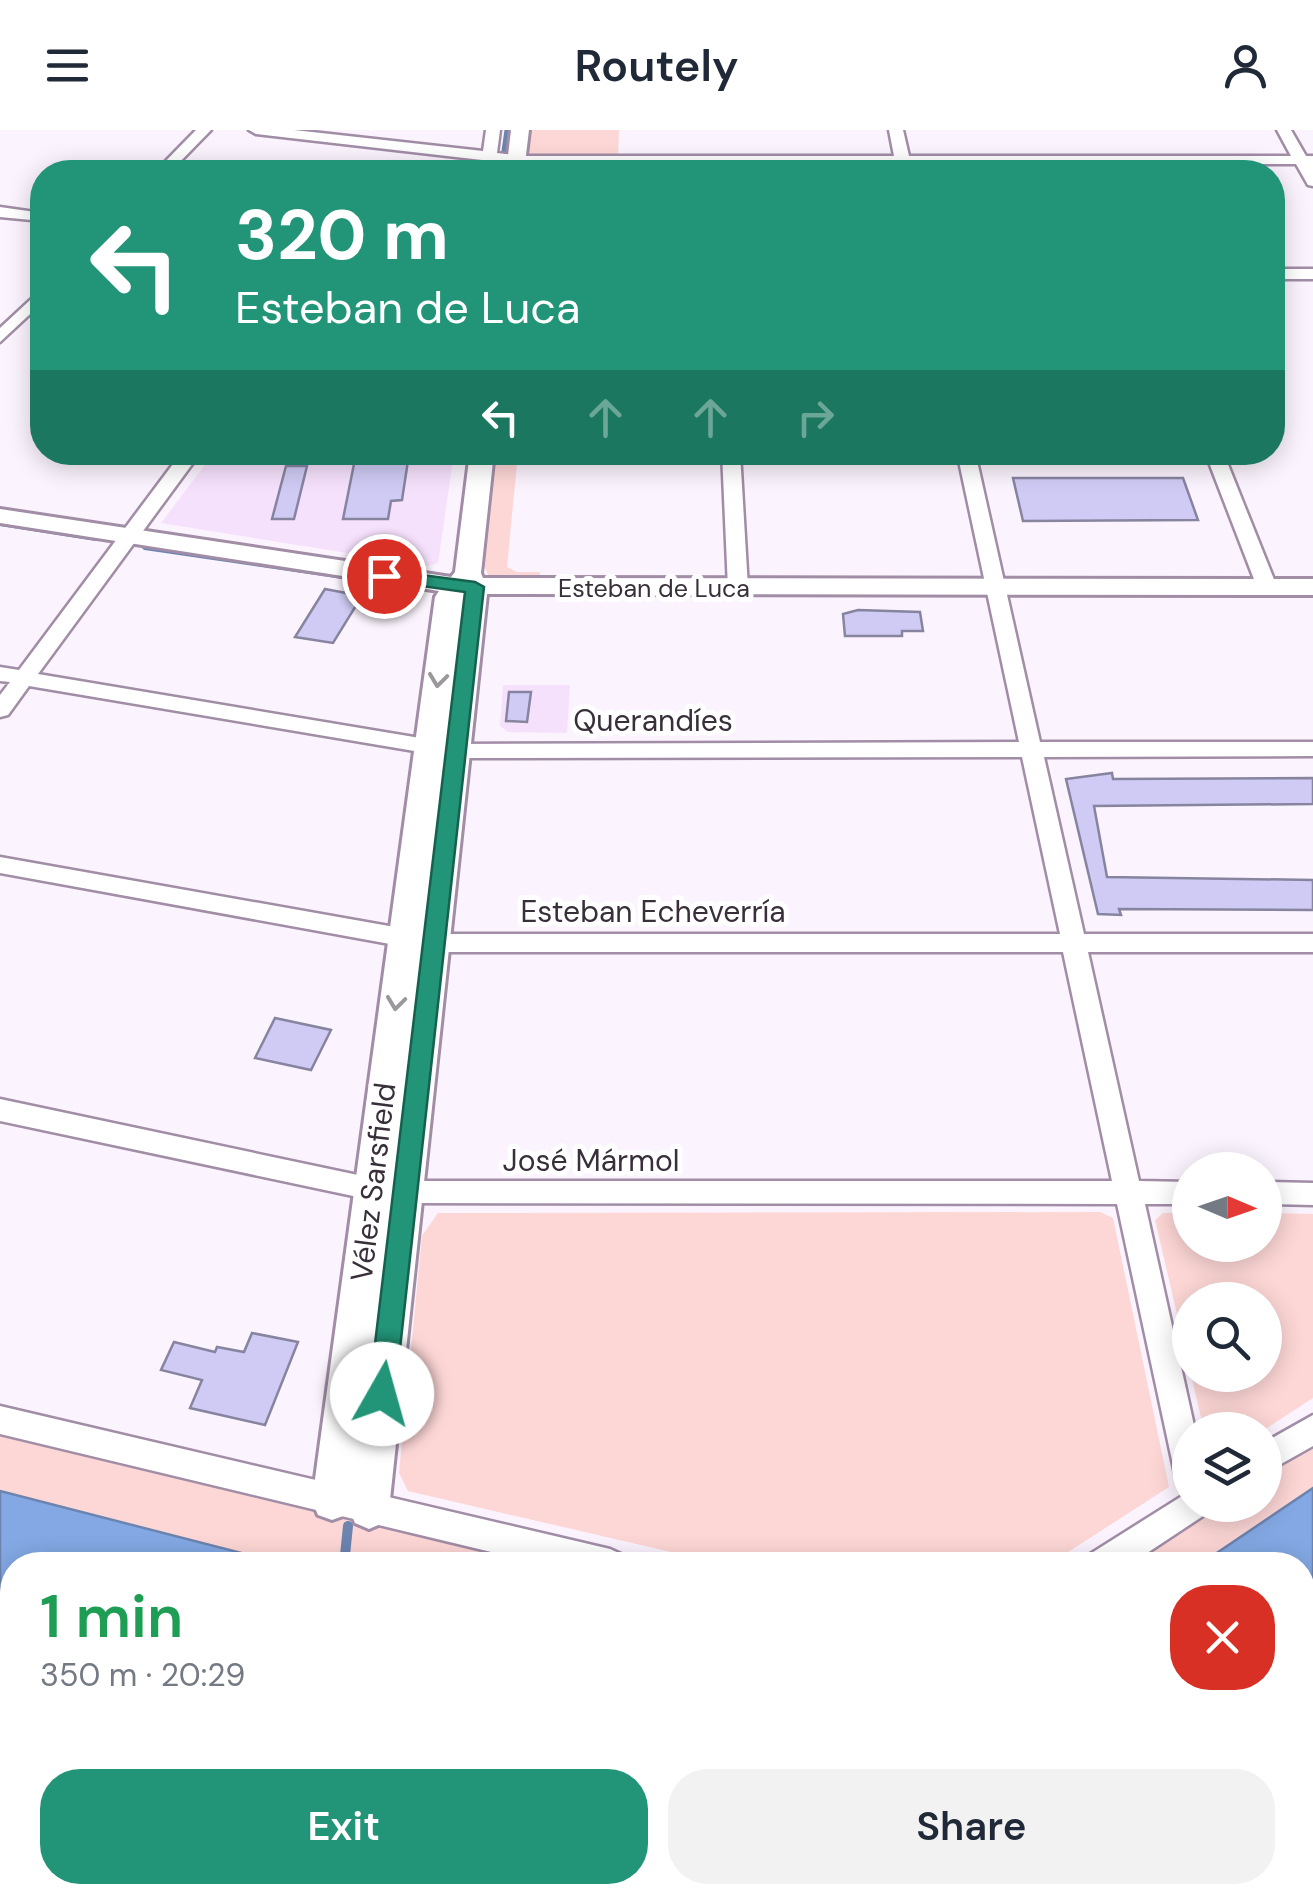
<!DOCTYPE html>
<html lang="en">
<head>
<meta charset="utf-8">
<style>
  body { margin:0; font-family:"DM Sans",sans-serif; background:#f2f2f3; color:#1f2937; height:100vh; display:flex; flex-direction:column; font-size:38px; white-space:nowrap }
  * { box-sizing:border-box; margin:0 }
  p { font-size:32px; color:#747a83 }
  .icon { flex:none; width:55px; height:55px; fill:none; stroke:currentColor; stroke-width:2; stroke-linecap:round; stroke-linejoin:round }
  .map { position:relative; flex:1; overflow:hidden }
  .panel { position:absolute; left:0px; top:1422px; width:1315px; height:352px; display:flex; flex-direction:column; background:#fff; border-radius:40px 40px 0 0; box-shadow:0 5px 25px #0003 }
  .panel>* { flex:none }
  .banner { position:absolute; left:30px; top:30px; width:1255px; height:305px; border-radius:40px; box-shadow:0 5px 25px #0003; background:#229578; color:#fff; overflow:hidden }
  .needle { width:65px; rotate:92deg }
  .fabs { position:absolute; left:1172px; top:1022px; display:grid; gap:20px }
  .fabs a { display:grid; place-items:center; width:110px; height:110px; border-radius:50%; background:#fff; box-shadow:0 5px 25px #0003; font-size:50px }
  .pin { position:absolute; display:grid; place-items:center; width:85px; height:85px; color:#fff; margin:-42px; border:5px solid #fff; border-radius:50%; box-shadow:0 2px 10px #0007 }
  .me { position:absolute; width:110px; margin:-55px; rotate:7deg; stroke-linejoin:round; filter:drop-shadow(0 0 8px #0008) }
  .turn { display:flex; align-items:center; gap:35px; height:210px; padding:0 40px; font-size:45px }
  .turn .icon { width:130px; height:130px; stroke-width:2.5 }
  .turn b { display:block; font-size:70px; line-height:85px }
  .lanes { display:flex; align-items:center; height:95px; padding:0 40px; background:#0003; justify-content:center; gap:50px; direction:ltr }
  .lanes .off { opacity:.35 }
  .round { display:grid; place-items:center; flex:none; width:105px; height:105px; border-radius:40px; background:#f2f2f3 }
  .overview { display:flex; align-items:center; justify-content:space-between; height:170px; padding:0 40px }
  h1 { font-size:60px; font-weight:600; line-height:75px; color:#1e9e55 }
  .action { display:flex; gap:20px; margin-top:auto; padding:20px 40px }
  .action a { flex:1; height:115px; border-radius:40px; background:#229578; color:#fff; font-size:40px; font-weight:600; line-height:115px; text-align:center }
  .action a+a { background:#f2f2f3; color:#1f2937 }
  header { display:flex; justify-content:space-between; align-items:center; height:130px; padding:0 40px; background:#fff; font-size:45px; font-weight:600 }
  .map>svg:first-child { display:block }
  .built { fill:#f6e1fc }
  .green { fill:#fdd7d6 }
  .water { fill:#83a8e3; stroke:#6c84b0; stroke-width:2.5 }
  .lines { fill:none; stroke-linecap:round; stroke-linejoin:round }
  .stream-far2 { stroke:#6c84b0; stroke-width:5 }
  .stream-far1 { stroke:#6c84b0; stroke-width:6 }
  .stream { stroke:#6c84b0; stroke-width:10 }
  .building { fill:#cfcbf4; stroke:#8784a0; stroke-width:2.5 }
  .service-casing { stroke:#a18da6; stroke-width:6 }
  .minor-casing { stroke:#a18da6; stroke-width:5 }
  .tertiary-casing { stroke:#a18da6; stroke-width:6 }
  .service { fill:#fff; fill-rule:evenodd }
  .minor { fill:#fff; fill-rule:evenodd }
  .tertiary { fill:#fff; fill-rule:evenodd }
  .oneway { stroke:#9c979c }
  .route { fill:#229578; stroke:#16614e; stroke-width:2.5 }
  .labels { text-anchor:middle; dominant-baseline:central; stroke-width:10; stroke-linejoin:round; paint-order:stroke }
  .far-street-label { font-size:25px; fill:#382f3a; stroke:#fff }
  .street-label { font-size:30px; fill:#382f3a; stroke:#fff }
</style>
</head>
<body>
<header><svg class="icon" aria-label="menu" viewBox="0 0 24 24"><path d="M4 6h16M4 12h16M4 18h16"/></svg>Routely<svg class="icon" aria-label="person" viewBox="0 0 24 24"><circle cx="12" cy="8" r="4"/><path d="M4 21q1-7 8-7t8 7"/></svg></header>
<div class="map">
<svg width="1313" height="1773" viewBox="0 0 1313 1773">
  <rect width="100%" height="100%" fill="#fbf3fd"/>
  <path class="built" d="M214 323H454L438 433 428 436 161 393Z
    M503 555H570L567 603 508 602 500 596Z"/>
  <path class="green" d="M531 0H619L618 28 533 27 528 20Z
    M494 323H518L507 437 517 442H540V450L490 449 482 432Z
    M1100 1082 1113 1088 1169 1357 1048 1435H727L408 1361 399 1343 422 1106 438 1083Z
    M1163 1083H1190V1115H1265V1083L1313 1084V1268L1264 1300H1204L1191 1245H1265V1170H1190V1240L1155 1090Z
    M0 1290 610 1435H12V1762H1302V1435H1101L1192 1375H1265V1329L1313 1299V1773H0Z"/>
  <path class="water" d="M1313 1358V1468L1303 1475 1302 1435H1199Z
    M0 1361 288 1435H12V1478L0 1475Z"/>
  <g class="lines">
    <path class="stream-far2" d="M504 21 507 0
      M500 42 502 34"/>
    <path class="stream-far1" d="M0 393 96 408
      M145 417 378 451"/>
    <path class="stream" d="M344 1435 348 1396"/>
  </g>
  <path class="building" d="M356 324H409L402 370 391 371 388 389H343Z
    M286 336H307L294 389H272Z
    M1013 348H1183L1198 390 1023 391Z
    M325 459 362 466 333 513 295 507Z
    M858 480 920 482 923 501H902V506H845L843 484Z
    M509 562H531L527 592 506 591Z
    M1112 643 1113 649 1313 648V674L1094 676 1107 747 1313 750V780L1119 779 1121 785 1098 784 1066 649Z
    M275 888 331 900 311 940 255 928Z
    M252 1203 298 1212 265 1295 190 1278 202 1250 161 1240 174 1212 215 1222 217 1217 244 1222Z"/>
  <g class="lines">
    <g class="service-casing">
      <path id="service" d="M0 1635 12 1640V1656L0 1653Z
        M376 1762H414L425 1767 428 1773H391L379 1768Z"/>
    </g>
    <g class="minor-casing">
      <path id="minor" d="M196 0H211L170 42H155Z
        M249 0H294L483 21 486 0H500L497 23 524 26H894L889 0H903L909 26H1291L1277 0H1291L1306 26H1313V56L1308 55 1296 34H911L912 42H898L896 34 496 31 494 42H480L482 30 256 4Z
        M0 77 42 83V91L0 87Z
        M1272 139H1313V149H1272Z
        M42 159V173L0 212V198Z
        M182 322H201L38 544 456 614 1019 612 957 322H975L1040 612H1313V626L1044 627 1084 804H1313V822H1088L1139 1051 1190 1052V1074H1145L1195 1300H1190V1359L1179 1354 1175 1344 1117 1074 405 1073 372 1070 0 991V969L372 1048 405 1051H1112L1063 822H434L0 743V727L434 804H1060L1022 627 456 628 29 556 8 585 0 587V565L10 552 0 551V537L19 540Z
        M722 322H740L748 458 738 464 728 458Z
        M1205 322H1223L1277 457 1274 461H1260L1257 457Z
        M1265 1052 1313 1053V1075L1265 1074Z
        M0 1276 610 1419 621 1424 626 1435H545L0 1304Z
        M1313 1285V1316L1265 1343V1312Z
        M1190 1361V1375H1208L1203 1386 1129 1435H1085L1090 1424Z"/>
    </g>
    <g class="tertiary-casing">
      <path id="tertiary" d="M511 0H529L524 42H506Z
        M470 322H494L481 443 483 448 1313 449V465L487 464 389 1379 383 1393 369 1399 355 1393 349 1379 346 1385 332 1390 318 1385 312 1371 435 467 439 461 0 393V379L451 447 455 442Z"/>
    </g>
    <use href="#service" class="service"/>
    <use href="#minor" class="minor"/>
    <use href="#tertiary" class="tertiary"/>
  </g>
  <defs><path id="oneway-chevron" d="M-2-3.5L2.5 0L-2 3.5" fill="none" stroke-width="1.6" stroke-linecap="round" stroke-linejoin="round" transform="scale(2.5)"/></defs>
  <g class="oneway">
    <use href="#oneway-chevron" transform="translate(438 550) rotate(97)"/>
    <use href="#oneway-chevron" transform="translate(396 873) rotate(97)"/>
  </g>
  <path class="route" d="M384 440 475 452 484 457 395 1264 392 1273 382 1276 372 1273 369 1264 465 462 378 450V442Z"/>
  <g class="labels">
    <g class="far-street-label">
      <text x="654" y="458">Esteban de Luca</text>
    </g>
    <g class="street-label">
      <text x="653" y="590">Querandíes</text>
      <text x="653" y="781">Esteban Echeverría</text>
      <text x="591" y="1030">José Mármol</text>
      <text transform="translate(373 1052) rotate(-83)">Vélez Sarsfield</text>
    </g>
  </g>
</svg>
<div class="fabs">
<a><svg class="needle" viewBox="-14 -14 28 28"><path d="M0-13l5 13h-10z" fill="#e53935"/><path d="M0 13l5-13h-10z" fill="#747a83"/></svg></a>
<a><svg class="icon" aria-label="search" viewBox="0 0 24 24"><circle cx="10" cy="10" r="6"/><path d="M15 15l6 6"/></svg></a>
<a><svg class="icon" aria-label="layers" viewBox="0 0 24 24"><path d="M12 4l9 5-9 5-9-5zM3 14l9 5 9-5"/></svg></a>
</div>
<div class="pin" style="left:384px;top:446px;background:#d93025"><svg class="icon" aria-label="arrive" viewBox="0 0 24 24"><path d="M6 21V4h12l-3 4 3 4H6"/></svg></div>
<svg class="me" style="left:382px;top:1264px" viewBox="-20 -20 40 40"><circle r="19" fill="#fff"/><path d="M0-13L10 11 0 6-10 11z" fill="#229578"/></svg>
<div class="banner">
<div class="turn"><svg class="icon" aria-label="left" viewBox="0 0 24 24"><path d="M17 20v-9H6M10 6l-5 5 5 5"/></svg><div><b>320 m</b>Esteban de Luca</div></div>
<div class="lanes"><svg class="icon" aria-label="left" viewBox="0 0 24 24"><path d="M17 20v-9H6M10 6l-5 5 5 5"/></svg><svg class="icon off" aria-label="ahead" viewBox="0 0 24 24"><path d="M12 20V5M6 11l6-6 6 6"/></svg><svg class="icon off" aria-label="ahead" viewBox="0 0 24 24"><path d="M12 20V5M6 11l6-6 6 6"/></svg><svg class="icon off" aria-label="right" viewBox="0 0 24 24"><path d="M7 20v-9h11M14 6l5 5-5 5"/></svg></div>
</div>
<section class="panel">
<div class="overview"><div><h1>1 min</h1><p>350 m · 20:29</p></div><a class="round" style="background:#d93025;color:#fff"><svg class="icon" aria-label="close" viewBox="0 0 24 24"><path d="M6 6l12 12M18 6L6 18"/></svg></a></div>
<div class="action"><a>Exit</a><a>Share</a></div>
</section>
</div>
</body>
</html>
